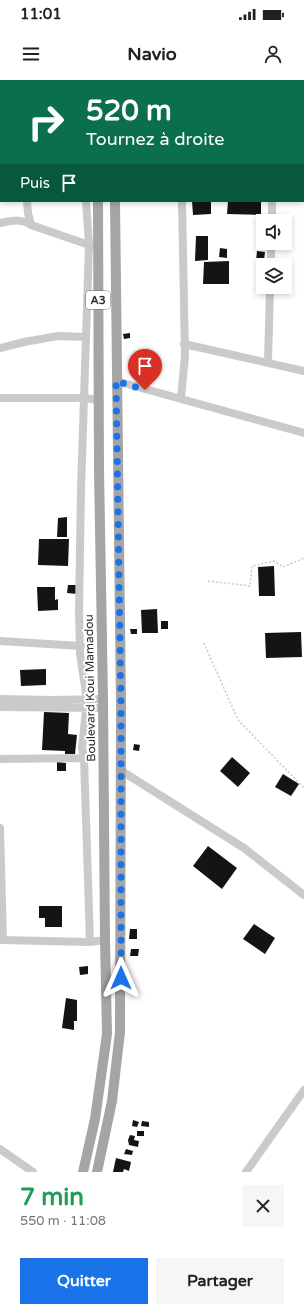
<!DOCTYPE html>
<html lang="fr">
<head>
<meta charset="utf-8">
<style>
  body { margin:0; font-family:"Varela Round",sans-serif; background:#f6f6f6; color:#202124; height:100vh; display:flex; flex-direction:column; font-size:15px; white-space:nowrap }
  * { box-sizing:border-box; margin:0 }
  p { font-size:13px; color:#757577 }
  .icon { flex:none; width:22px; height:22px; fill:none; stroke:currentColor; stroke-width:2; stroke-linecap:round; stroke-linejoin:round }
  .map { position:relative; height:1092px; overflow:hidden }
  .panel { display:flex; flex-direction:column; background:#fff; flex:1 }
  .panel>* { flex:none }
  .top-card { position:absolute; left:0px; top:0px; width:304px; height:122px; box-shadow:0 2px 6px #0003; background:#0b6e4f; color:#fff; overflow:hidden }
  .fabs { position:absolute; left:256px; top:134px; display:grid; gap:8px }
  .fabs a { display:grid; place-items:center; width:36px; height:36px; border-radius:0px; background:#fff; box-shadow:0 2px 6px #0003; font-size:20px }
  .pin { position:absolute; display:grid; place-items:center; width:34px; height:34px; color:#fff; margin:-41px -17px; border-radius:50% 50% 50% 0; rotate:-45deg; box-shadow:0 0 4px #0007 }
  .pin .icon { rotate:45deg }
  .me { position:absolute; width:44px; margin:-22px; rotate:0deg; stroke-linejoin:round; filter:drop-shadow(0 0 3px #0008) }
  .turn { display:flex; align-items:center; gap:14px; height:84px; padding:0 20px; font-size:18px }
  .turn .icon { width:52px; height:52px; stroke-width:2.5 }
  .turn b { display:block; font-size:28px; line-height:34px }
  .then { display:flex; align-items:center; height:38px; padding:0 20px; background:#0003; gap:8px; font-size:15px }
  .round { display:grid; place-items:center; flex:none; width:42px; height:42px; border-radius:0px; background:#f6f6f6 }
  .overview { display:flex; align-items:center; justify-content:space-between; height:68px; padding:0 20px }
  h1 { font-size:24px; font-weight:700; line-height:30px; color:#1e9e55 }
  .action { display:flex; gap:8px; margin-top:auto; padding:8px 20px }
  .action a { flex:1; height:46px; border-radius:0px; background:#1a73e8; color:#fff; font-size:16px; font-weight:700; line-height:46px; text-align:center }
  .action a+a { background:#f6f6f6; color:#202124 }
  .status { display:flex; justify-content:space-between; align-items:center; height:28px; padding:0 20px; background:#fff; direction:ltr }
  .status svg { height:11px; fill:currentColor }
  header { display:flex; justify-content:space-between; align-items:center; height:52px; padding:0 20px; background:#fff; font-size:18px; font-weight:700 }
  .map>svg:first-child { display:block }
  .building { fill:#141414 }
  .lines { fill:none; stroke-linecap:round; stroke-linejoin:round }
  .path { stroke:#cacaca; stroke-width:1.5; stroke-dasharray:2 2; stroke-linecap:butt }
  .minor { stroke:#cacaca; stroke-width:8 }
  .major { stroke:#a5a5a5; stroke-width:10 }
  .route { stroke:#1a73e8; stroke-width:7; stroke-dasharray:0 12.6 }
  .labels { text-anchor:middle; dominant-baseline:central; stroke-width:4; stroke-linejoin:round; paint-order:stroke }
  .shield { fill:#fff; stroke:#6c6c6c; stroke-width:1 }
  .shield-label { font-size:11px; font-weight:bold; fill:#2d2d2d }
  .street-label { font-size:12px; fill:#2d2d2d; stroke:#fff }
</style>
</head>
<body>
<div class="status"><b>11:01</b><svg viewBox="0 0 49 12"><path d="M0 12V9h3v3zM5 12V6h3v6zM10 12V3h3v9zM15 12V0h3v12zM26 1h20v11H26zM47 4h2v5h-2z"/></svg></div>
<header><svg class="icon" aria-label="menu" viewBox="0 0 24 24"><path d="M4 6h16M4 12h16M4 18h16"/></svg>Navio<svg class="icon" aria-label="person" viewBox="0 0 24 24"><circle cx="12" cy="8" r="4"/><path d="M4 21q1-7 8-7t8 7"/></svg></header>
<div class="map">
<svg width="304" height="1092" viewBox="0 0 304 1092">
  <rect width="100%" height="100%" fill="#fff"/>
  <path class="building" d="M192 121H211V134L193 135Z
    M228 121H261V135L227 134Z
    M196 156H208V180L195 181Z
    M220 168 227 169V178L219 177Z
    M257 171 265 172 264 181H256Z
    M229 181V204H203L204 182Z
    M130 253V258L124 259 123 254Z
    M133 281H142V284L134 285Z
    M67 437V457H57L58 438Z
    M39 459H69L68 486 38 485Z
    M274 486 275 516H259L258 487Z
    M68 505H77V514L67 513Z
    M37 507H55V520L58 519V530L38 531Z
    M157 529 158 553H142L141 530Z
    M161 541H168V549H161Z
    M130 549H137V554H131Z
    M301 552 302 577 266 578 265 553Z
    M46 589V605L21 606 20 590Z
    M44 632 69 633 68 654 77 655 75 674H65V671L42 670Z
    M134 664 140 665 139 671 133 670Z
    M232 677 250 693 238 707 220 691Z
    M57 682 66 683V691H57Z
    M283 694 299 704 291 716 275 707Z
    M208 766 237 788 222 809 193 786Z
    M39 826H62V847H45V838H39Z
    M254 844 275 858 265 874 243 859Z
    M130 849H137V859H129Z
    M131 869H139L138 876H130Z
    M88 886V894L80 895 79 887Z
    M66 918 77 920V941H74V950L62 948Z
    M133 1040 139 1042 137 1047 132 1046Z
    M142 1041 149 1042V1047L141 1046Z
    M137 1051H144V1056H137Z
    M130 1055 135 1056 134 1060 139 1061 138 1067 129 1065 128 1060Z
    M126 1069 133 1071 132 1075 124 1074Z
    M116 1078 131 1082 129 1091 124 1089 123 1092H113Z"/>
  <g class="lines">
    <path class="path" d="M208 501 250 506 252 486 274 481 283 487 304 478
      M204 563 238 640 304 708"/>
    <path class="minor" d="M26 0V1
      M76 0V1
      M184 0V1
      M0 53H1
      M303 56 304 57
      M27 121 28 133 31 145
      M86 121 89 165 81 410 79 530 80 574 87 620 82 668 84 678 90 862
      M272 141V121
      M0 143C11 141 21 138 31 145L92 166
      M271 185V163
      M184 264 304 291
      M0 268 24 262 58 256 86 257
      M268 282 270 207
      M116 301 304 353
      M0 318H85L98 320
      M181 318 185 276 182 121
      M0 561 81 566
      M0 619 53 620 103 619
      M0 627 103 628
      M0 679 84 678
      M120 690 244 768 304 815
      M0 748 3 860
      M0 860 90 862 105 860
      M0 1069 33 1092
      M246 1092 304 1010"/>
    <path class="major" d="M95 0V1
      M111 0 112 1
      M83 1092 95 1039 107 954 105 860 103 619 99 390 98 121
      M97 1092 112 1021 120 952 121 627 115 121"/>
  </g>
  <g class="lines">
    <path class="route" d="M121 898V627L116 301 145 310"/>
  </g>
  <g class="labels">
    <rect class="shield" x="86" y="211" width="24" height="18" rx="3"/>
    <g class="shield-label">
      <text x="98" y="220">A3</text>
    </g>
    <g class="street-label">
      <text transform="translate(90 608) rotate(-91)">Boulevard Koui Mamadou</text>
    </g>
  </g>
</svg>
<div class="fabs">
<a><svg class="icon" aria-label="sound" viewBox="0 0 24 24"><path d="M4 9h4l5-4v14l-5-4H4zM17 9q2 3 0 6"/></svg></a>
<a><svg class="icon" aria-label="layers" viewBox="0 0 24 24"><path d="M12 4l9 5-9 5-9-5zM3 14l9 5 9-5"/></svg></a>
</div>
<div class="pin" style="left:145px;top:310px;background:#d93025"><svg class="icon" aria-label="arrive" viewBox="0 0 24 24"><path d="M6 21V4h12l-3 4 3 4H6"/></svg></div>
<svg class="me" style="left:121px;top:898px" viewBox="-20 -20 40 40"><path d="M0-17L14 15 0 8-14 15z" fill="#1a73e8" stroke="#fff" stroke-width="4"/></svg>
<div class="top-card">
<div class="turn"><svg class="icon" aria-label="right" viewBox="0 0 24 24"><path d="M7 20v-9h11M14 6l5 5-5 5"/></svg><div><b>520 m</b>Tournez à droite</div></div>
<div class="then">Puis<svg class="icon" aria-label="arrive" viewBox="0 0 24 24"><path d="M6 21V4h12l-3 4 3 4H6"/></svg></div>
</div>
</div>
<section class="panel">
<div class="overview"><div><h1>7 min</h1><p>550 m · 11:08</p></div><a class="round"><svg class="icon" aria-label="close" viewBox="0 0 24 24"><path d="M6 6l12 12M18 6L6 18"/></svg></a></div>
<div class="action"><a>Quitter</a><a>Partager</a></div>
</section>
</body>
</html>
